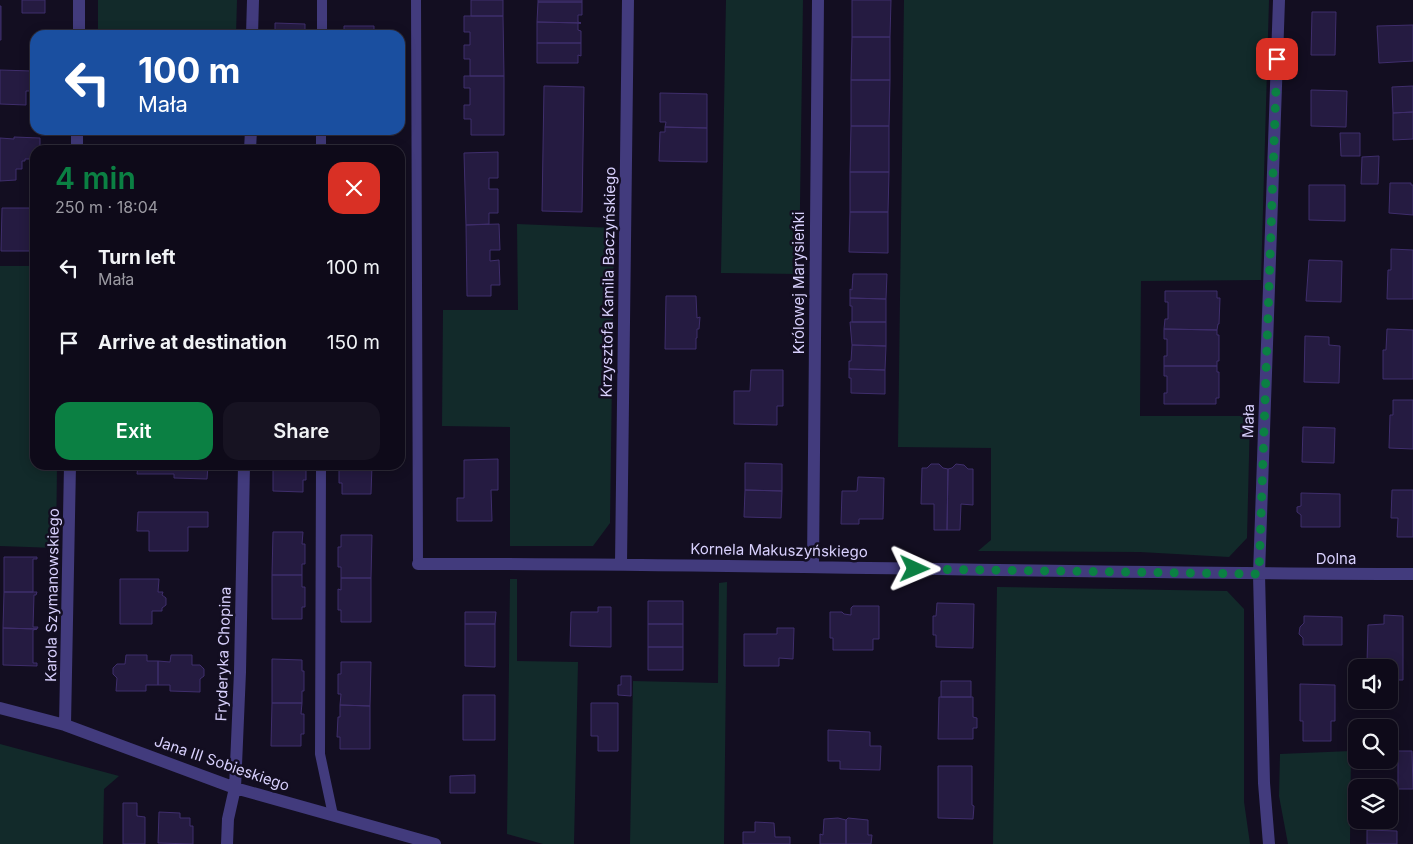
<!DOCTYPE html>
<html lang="en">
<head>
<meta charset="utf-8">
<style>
  body { margin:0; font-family:Inter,sans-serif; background:#171322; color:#f1f3f6; height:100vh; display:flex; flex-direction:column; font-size:19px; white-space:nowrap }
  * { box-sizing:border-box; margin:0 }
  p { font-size:16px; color:#9b9aa2 }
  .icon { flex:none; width:28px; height:28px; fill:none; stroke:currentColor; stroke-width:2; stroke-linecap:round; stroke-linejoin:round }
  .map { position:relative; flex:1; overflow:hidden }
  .drawer { position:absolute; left:30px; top:145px; width:375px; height:325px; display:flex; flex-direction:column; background:#0e0a19; border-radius:15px; box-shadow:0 2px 12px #0003,0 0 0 1px #2e2b38 }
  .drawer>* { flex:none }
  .banner { position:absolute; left:30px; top:30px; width:375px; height:105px; border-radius:15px; box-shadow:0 2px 12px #0003,0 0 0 1px #2e2b38; background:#1a4fa0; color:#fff; overflow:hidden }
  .controls { position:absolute; left:1348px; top:659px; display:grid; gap:10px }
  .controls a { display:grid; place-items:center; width:50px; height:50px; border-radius:10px; background:#0e0a19; box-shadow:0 2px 12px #0003,0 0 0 1px #2e2b38; font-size:25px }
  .pin { position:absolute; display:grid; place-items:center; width:42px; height:42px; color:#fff; margin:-21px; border-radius:10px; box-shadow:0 2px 8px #0006 }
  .me { position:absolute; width:55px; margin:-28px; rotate:91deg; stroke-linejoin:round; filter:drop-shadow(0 0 4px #0008) }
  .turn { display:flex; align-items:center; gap:18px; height:105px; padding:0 25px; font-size:22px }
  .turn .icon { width:65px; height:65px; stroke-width:2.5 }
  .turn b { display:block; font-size:35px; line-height:42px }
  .round { display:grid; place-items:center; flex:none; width:52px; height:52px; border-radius:15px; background:#171322 }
  .summary { display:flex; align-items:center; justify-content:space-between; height:85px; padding:0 25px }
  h1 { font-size:30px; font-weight:600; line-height:38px; color:#0b8043 }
  .button { display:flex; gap:10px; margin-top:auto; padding:10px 25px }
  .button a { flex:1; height:58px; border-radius:15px; background:#0b8043; color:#fff; font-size:20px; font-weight:600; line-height:58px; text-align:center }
  .button a+a { background:#171322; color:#f1f3f6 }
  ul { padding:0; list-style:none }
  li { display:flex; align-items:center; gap:15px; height:75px; padding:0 25px }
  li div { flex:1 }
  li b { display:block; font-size:19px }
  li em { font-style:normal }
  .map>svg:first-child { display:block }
  .green { fill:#122a2a }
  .building { fill:#251b41; stroke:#3f2e6c }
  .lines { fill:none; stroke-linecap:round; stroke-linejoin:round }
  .service { stroke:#423b7d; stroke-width:10 }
  .minor { stroke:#423b7d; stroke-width:12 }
  .route { stroke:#0b8043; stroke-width:9; stroke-dasharray:0 16.2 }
  .labels { text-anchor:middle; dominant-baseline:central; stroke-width:5; stroke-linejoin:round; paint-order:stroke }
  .street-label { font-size:15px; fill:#d8d0fd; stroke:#130e21 }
</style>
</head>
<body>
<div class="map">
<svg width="1413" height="844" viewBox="0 0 1413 844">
  <rect width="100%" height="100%" fill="#130e21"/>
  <path class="green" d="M98 0H237L236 35H98Z
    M726 0H803L799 274 721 273Z
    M904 0H1269L1261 280 1141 281 1140 416H1250L1247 538 1229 557 1140 552 978 551 991 540V448L898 447Z
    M517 224 614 228 610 523 593 546H510V427L442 426 443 310H518Z
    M0 266H35V465H57L56 548 0 546Z
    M510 579H517V661L578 662 574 844H543L507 834Z
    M727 582 724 844H630L633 681 718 683 719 583Z
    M997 587 1227 591 1244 609V802L1250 844H993Z
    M0 744 119 776 104 789 103 844H0Z
    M1351 751 1350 844H1288L1279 796 1280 754Z"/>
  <path class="building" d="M22 0H45V13H22Z
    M471 0H503V16H471Z
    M538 0H582V2H538Z
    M852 0H891L890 37H852Z
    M538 2H582V15H578V22L581 23 537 22Z
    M0 6H1V40H0Z
    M1312 12H1336L1335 55H1311Z
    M464 16H503L504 76H470V59H464V45H470V32H464Z
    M537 22 581 23H578V30L581 31V43H537Z
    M275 23 305 24V35H275Z
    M1413 25V61L1379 63 1377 26Z
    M344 26H374V35H344Z
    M852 37H890V80H851Z
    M537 43H581V56L578 55V63H537Z
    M0 70 32 71 31 91H26V105L0 104Z
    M464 76H504V135H471V119H464V105H470V88H464Z
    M851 80H890L889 126H851Z
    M544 86 584 87 582 212 542 211Z
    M1413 86V112L1393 113 1392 87Z
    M1311 90 1347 91 1346 127 1311 126Z
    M660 93 707 94V128L665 127 666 122H660Z
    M1413 112V139L1393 140V113Z
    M851 126H889V172H850Z
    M665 127 707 128V162L659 161 660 132H665Z
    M1340 133H1360V156H1341Z
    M14 137 40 138V150H35V159H25V161H22V169H16V180L0 181V138L14 139Z
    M498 152V178H489V189H498V213H489V224L466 225 464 153Z
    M1379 156 1378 184H1361L1362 157Z
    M850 172H889L888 212H850Z
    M1390 183H1411V185H1413V215L1389 213Z
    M1309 185H1345V221L1309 220Z
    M2 208H35V221H32V228H35V251H1Z
    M850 212H888V253L849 252Z
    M499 224 500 250H490V261L499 260 500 285H491V296H467L466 225Z
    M1391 249 1413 250V299H1387L1388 270H1391Z
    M1309 260 1342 261 1341 302 1306 301Z
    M853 274H887L886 299 850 298V289L852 290Z
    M1165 291H1217V298H1220L1219 324H1218L1217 330 1164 329 1165 319H1168V302H1165Z
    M666 296H696L697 318 700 317 699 329H697V338H696V349H665Z
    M850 298 886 299V322H852V306H850Z
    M850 322H886V346L852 345Z
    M1164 329 1217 330V335H1219V361H1217V366H1164V356H1167V339H1164Z
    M1387 329 1413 330V379H1383V350H1386Z
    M1305 336 1329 337V345L1340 346 1339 383 1304 382Z
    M852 345 886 346 885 370 849 369V361H851Z
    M1164 366H1217V372H1219V398H1216V404H1164V393H1167V376H1164Z
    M849 369 885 370V394L851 393V378H849Z
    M751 370H783V406H777V425L734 424V391H750Z
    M1393 400H1413V449L1389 448 1390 415H1393Z
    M1303 427 1335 428 1334 463 1302 462Z
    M498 459V490H491L492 521H457V498H464V460Z
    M745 463 782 464V491L745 490Z
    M931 464H939L943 468 948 469 947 530H934V504H921L922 468H927Z
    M956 464 964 465 968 469H973V505L961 504 960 530H947L948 469 952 468Z
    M138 465 208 466 207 479 174 478V474H137Z
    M273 465H306V480H303V492L273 491Z
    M339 465H372L371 494H342V483H339Z
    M858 477 884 478 883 519H859V524H841L842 491H857Z
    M745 490 782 491 781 518 744 517Z
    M1392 490H1413V537H1397L1398 518H1391Z
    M1301 493 1340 494V527H1301V515L1297 512V507L1301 506Z
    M138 512H208V527H188V551H149V531H137Z
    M273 532H303L302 544H305V564H302V575H272Z
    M341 535H372L371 578H341V567H338V547H341Z
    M4 557H37V559H33V592H4Z
    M272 575H302V587H305V607H302V619H272Z
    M341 578H371V622H341V610H338V589L341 590Z
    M120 579H159L158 592H163L162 595 166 598V605L162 608V611H152V624H120Z
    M4 592H37L36 595H34L33 627H38L37 629 3 628Z
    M648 601H683V624H648Z
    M937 603 974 604 973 648 936 647V635H933V616H936Z
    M853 606H879V639H873V650H833V638H830V612H842L844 614 851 615V608Z
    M598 607H611V647L570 646 571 612H598Z
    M465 612H496L495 624H465Z
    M1384 615 1403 616V680H1389V668H1374V664L1367 663 1368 625 1384 624Z
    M1304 616 1342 617V645H1303V638L1299 634 1300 627 1304 623Z
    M465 624H495V667L465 666Z
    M648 624H683V647H648Z
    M3 628 37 629 33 630V663H37V666L3 665Z
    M777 628H794L793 659 779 658V666H744V634H777Z
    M648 647H683V670H648Z
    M126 655H147V661H158V685H146V691H116L117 678 113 674V668L117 664H125Z
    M171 655H192V665H200L204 669V676L200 679V692L170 691V685H158V661L170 662Z
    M272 659 302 660V671H304V691H302V703H272Z
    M341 662H371L370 706 340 705 341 694H338V674H341Z
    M621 676H631V696L618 695V685H621Z
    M941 681H971V697H941Z
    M1300 684 1335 685V721H1331V741H1303V721H1300Z
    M463 695H495V740H463Z
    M939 697H973V717L977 718V728H973V739H938Z
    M272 703H302L301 714H304V734H301V746H271Z
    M591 703H618V751H598V736H591Z
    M340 705 370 706V749H340V737H337L338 717H340Z
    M828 730 870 732V746H881L880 770 840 769V761H828Z
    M1398 751H1412L1413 789H1398Z
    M938 766H972V805L974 806 973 819 938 818Z
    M475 775V793H450V776Z
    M123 803H137V816L145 817V844H123Z
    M159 812 180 813V818H190V826H193V844L158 843Z
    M838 818 846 820V844H820V834L823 835 824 819Z
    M848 818 868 820V835H872L871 844H846V820Z
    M755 822 774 823 775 837H790V844H743V832H755Z
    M1367 830 1397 831V844H1367Z"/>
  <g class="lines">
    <path class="service" d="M416 0 418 564
      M322 35V0
      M321 150V130
      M321 465 320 754 333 815"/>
    <path class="minor" d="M79 35V0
      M252 35 253 0
      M77 150V130
      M250 150 251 130
      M418 564C750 563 1081 574 1413 574
      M621 564 628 0
      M813 566 818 0
      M0 708 65 725 235 788 435 844
      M65 725 70 465
      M227 844 228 819 235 788 240 672 244 465
      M1269 844 1264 783 1259 574 1279 0"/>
  </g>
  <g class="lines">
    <path class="route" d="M915 569 1259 574 1277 59"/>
  </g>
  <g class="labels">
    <g class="street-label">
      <text transform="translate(608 282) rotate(-89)">Krzysztofa Kamila Baczyńskiego</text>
      <text transform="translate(798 283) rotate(-90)">Królowej Marysieńki</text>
      <text transform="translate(1248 421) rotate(-88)">Mała</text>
      <text transform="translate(779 550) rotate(1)">Kornela Makuszyńskiego</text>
      <text x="1336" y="558">Dolna</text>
      <text transform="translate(52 595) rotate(-89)">Karola Szymanowskiego</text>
      <text transform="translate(223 654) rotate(-88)">Fryderyka Chopina</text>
      <text transform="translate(222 763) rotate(19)">Jana III Sobieskiego</text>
    </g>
  </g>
</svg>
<div class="controls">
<a><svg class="icon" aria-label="sound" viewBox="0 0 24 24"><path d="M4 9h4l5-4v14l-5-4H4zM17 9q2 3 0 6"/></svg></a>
<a><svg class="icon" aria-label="search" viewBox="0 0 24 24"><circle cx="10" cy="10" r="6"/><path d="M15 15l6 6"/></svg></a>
<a><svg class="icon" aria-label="layers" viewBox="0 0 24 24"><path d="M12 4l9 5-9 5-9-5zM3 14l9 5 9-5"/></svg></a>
</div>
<div class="pin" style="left:1277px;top:59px;background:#d93025"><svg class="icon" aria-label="arrive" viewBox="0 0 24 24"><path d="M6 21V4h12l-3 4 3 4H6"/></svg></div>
<svg class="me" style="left:915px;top:569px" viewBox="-20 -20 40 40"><path d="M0-17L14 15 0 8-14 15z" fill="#0b8043" stroke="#fff" stroke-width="4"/></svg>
<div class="banner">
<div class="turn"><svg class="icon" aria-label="left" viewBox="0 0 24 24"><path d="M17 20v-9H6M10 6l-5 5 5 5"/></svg><div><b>100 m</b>Mała</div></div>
</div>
<section class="drawer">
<div class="summary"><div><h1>4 min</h1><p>250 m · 18:04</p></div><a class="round" style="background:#d93025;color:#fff"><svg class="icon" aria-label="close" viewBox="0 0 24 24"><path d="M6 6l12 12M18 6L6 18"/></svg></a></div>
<ul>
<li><svg class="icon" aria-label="left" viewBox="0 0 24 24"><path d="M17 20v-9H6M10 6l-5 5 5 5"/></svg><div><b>Turn left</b><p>Mała</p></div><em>100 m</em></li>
<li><svg class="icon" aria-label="arrive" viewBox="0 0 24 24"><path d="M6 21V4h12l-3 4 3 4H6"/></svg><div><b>Arrive at destination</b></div><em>150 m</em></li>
</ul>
<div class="button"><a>Exit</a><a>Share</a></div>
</section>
</div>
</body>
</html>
